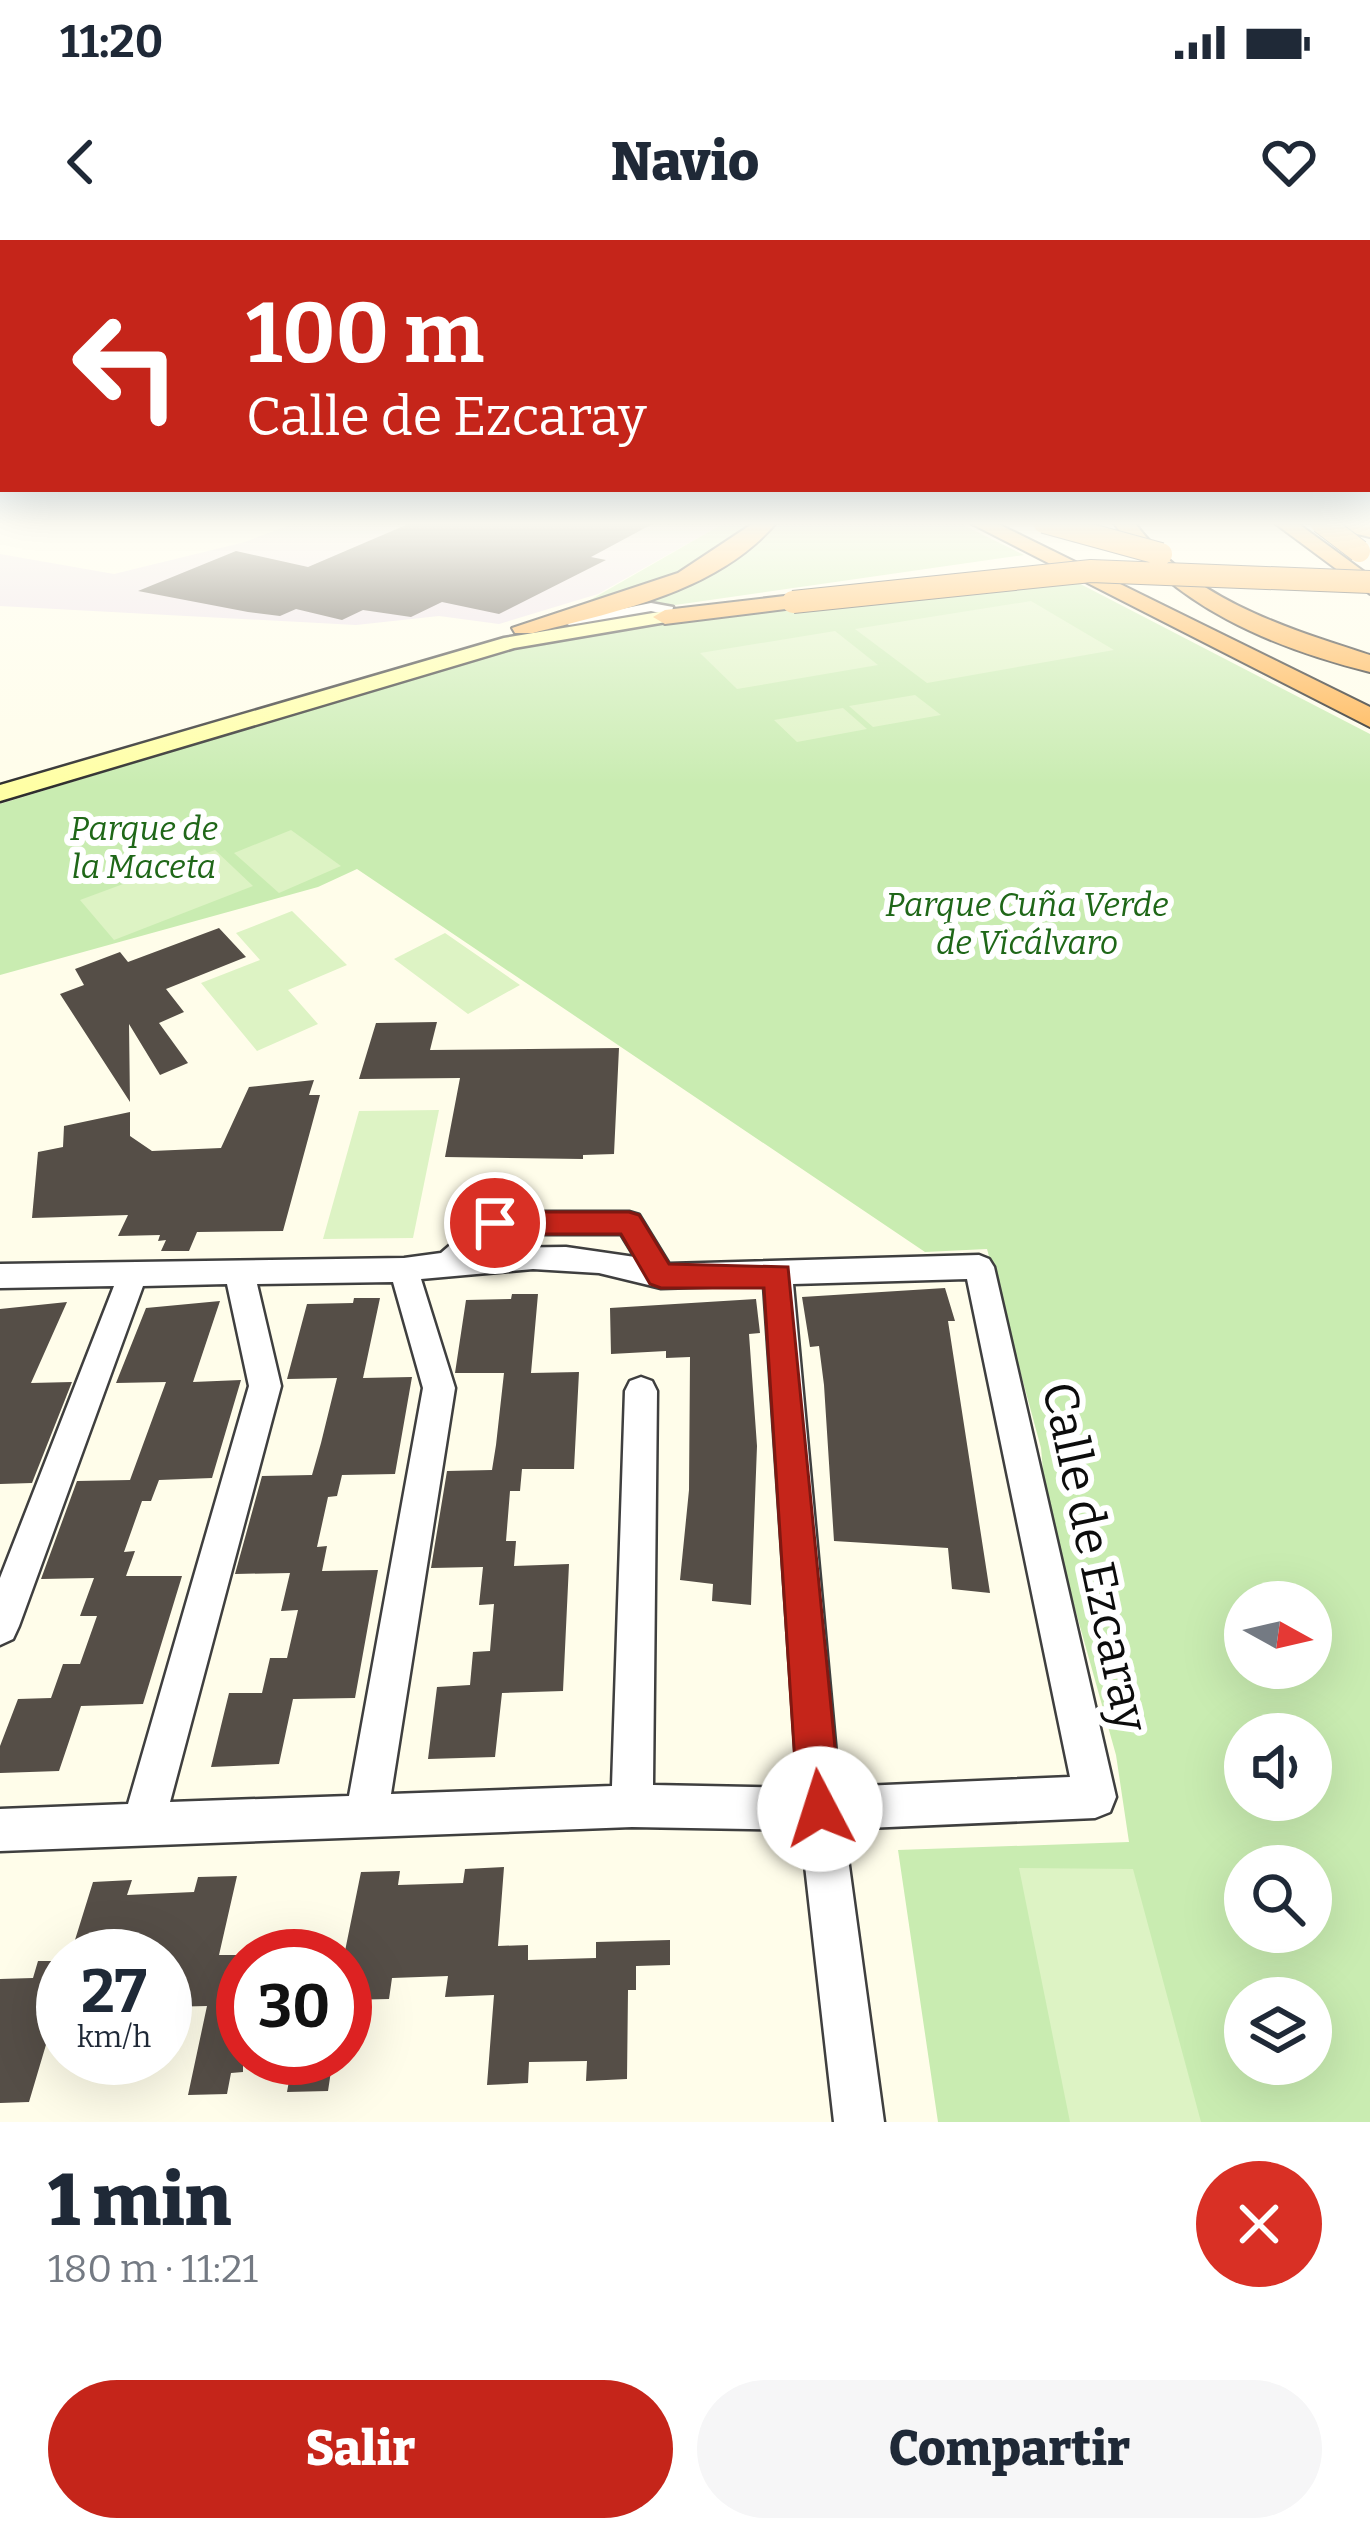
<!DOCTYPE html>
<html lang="es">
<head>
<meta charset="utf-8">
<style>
  body { margin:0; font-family:Bitter,serif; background:#f6f6f7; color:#1f2937; height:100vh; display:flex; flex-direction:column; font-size:45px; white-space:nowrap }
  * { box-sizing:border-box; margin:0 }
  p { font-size:39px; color:#747a83 }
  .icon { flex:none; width:66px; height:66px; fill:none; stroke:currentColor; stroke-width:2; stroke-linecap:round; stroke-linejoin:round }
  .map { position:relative; height:1882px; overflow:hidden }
  .panel { display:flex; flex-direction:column; background:#fff; flex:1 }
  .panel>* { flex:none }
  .guide { position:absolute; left:0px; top:0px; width:1371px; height:252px; box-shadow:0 12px 48px #0002; background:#c5251a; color:#fff; overflow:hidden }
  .needle { width:78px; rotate:98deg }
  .fabs { position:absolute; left:1224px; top:1341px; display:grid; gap:24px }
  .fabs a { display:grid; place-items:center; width:108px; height:108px; border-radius:50%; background:#fff; box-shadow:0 12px 48px #0002; font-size:60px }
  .speed { position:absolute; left:36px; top:1689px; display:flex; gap:24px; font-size:60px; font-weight:700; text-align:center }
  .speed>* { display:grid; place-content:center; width:156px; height:156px; border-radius:50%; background:#fff; box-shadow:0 12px 48px #0002; line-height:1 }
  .speed small { font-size:30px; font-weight:400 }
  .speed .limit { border:18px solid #d22; background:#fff; color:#111 }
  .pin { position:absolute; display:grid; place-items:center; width:102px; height:102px; color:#fff; margin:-51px; border:6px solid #fff; border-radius:50%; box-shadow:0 3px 12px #0007 }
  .me { position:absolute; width:132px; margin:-66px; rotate:355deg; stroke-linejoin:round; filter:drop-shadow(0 0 9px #0008) }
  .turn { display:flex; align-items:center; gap:42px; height:252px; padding:0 48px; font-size:54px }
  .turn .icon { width:156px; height:156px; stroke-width:2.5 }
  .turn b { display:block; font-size:84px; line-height:102px }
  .round { display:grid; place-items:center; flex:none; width:126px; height:126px; border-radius:63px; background:#f6f6f7 }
  .summary { display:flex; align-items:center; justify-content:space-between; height:204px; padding:0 48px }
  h1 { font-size:72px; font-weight:800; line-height:90px }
  .cta { display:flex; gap:24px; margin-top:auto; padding:24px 48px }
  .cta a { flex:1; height:138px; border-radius:72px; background:#c5251a; color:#fff; font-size:48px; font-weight:800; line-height:138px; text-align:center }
  .cta a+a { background:#f6f6f7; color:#1f2937 }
  .status { display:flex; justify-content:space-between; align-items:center; height:84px; padding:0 60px; background:#fff; direction:ltr }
  .status svg { height:33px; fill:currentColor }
  header { display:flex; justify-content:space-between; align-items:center; height:156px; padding:0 48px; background:#fff; font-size:54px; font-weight:800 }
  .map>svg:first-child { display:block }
  .industrial { fill:#ecdfeb }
  .green { fill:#c9ecb1; fill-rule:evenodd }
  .pitch { fill:#ddf3c4 }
  .building { fill:#554e47 }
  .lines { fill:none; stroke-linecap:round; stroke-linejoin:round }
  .street-casing { stroke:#3f3f3f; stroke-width:5 }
  .secondary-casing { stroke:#2e2e2e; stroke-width:5 }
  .highway-casing { stroke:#1d1d1d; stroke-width:4 }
  .street { fill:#fff; fill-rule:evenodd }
  .secondary { fill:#ffffa5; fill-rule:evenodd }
  .highway { fill:#ffb048; fill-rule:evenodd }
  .highway-bridge-casing { stroke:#1d1d1d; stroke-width:24; stroke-linecap:butt }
  .highway-bridge { stroke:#ffb048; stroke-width:22 }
  .route { fill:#c5251a; stroke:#801811; stroke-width:3 }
  .labels { text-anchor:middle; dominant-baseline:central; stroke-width:12; stroke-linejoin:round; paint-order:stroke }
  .far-park-label { font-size:33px; font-style:italic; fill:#1f6718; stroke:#fff }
  .near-street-label { font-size:48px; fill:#0c0c0c; stroke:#fff }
</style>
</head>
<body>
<div class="status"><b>11:20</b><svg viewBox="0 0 49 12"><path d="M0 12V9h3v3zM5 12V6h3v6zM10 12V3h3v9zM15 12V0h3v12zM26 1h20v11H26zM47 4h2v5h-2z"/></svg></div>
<header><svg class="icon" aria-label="back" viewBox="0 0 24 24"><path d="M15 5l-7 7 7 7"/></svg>Navio<svg class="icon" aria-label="heart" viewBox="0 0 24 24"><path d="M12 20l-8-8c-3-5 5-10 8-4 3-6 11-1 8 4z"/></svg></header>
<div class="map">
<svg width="1370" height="1882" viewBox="0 0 1370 1882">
  <rect width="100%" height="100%" fill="#fffdea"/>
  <path class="industrial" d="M297 282H726L598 354 499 384 439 376 356 385 0 366V314L114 334 245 302Z"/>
  <path class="green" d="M726 282H957L1024 315 550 383Z
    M1063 335 1370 494V1882H938L898 1610 1129 1602 1116 1515 1046 1265 1041 1208 987 1009 925 1012 357 629 318 647 0 735V564L545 398ZM1245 1362H1311V1428H1245ZM1245 1494H1311V1560H1245ZM1245 1626H1311V1692H1245ZM1245 1758H1311V1824H1245Z"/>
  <path class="pitch" d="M1031 361 1114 410 927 443 855 389Z
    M835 391 878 425 737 449 700 413Z
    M915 455 941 475 873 487 849 466Z
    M843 468 867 489 797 502 774 480Z
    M291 590 341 626 279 653 234 613Z
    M215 610 253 646 114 700 80 660Z
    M292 671 347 725 288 750 318 784 257 811 201 743 260 720 236 693Z
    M445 693 520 745 468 774 394 719Z
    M439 870 413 998 323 999 359 871Z
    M1019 1628 1133 1629 1201 1882H1070Z"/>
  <path class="building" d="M413 282H656L591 317 606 320 499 374 442 362 411 377 363 370 342 380 296 369 280 376 248 372 138 351 236 311 308 327Z
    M219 688 246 717 166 749 184 772 159 783 188 823 160 835 129 784 130 862 60 754 84 745 75 729 120 712 128 722Z
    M437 782 430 810 619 808 614 914 583 915V919L445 917 460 838 359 839 376 783Z
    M314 840 309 855H320L283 991 197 992 189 1011H161L166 1000 158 1001 160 995 118 996 128 975 32 978 38 912 63 907 64 886 130 872V896L152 911 221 908 249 847Z
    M945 1048 955 1081H948L990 1353 952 1349 948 1308 834 1301 824 1145 819 1106 810 1107 802 1057Z
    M512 1054H538L531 1133 579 1132 574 1229H522L520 1251H510L506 1301H516L514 1326 569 1324 563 1451 502 1453 495 1517 428 1519 437 1447 470 1445 473 1412 490 1411 494 1364 479 1365 483 1327 431 1328 447 1231 492 1230 496 1205 504 1133H455L466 1060 511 1059Z
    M354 1058H380L363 1138 412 1137 395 1234 342 1235 337 1256 328 1257 317 1307 327 1306 322 1331 378 1330 355 1458 293 1459 279 1524 211 1527 229 1453H262L270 1418H287L298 1370 281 1371 290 1333 235 1334 262 1236 312 1235 321 1203 337 1138 287 1139 307 1064 353 1063Z
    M756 1059 760 1093 749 1094 757 1206 751 1365 712 1361 713 1344 680 1340 689 1250 690 1117 666 1118V1111L611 1114 610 1068Z
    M220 1061 193 1142 241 1140 212 1238 159 1240 151 1261H142L124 1312 135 1311 126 1336H182L143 1464 81 1466 59 1531 0 1533V1506L18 1459 51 1458 63 1424H80L97 1376H80L94 1338 41 1339 77 1241 130 1240 166 1142 116 1143 146 1068Z
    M67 1062 31 1143 72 1142 32 1243 0 1244V1069Z
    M504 1627 498 1706 528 1705V1720L596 1718V1702L670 1700V1725L636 1726V1750H628L627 1839 586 1841 587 1821 529 1822 528 1843 487 1845 494 1755 445 1757 448 1736 392 1738 389 1759 345 1760V1711L361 1632 400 1631 398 1645 463 1643 465 1629Z
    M237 1636 219 1715H243V1832L231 1833 227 1854 188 1855 207 1766 165 1767V1716H70L93 1642 132 1640 127 1655 194 1652 198 1637Z
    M38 1721H63V1771H56L29 1862 0 1863V1739L33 1738Z
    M293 1818H333L328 1851 287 1852Z"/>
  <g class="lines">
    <g class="street-casing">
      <path id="street" d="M651 363 673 367 670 380H660V373L651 371 569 385 562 381Z
        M495 972H629L639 975 669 1024 979 1015 989 1019 994 1027 1116 1557 1110 1572 1095 1578 844 1589 884 1882H834L801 1590 632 1587 0 1611V1569L128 1564 249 1146 227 1044 143 1046 19 1386 13 1399 0 1405V1338L114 1046 0 1048V1024L404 1018 441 1013 485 975ZM501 994H621L635 1017 566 1007 485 1008ZM533 1029 599 1033 661 1048 764 1045 798 1548 653 1545 657 1151 652 1141 641 1137 630 1141 625 1151 612 1546 391 1554 455 1148 421 1039ZM967 1039 1070 1537 839 1547 793 1044ZM393 1042 423 1148 349 1556 170 1562 281 1146 257 1044Z"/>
    </g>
    <g class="secondary-casing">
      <path id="secondary" d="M665 371 672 373V381L514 408 0 561V545L504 398Z"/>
    </g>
    <g class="highway-casing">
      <path id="highway" d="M755 282H777C718 352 617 371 533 393H515L512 388 678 333Z
        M968 282H994L1370 467V487Z
        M1113 282H1134C1191 359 1283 387 1370 415V432C1273 408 1172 366 1113 282Z
        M1273 282H1296L1370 336V354Z
        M1305 282 1370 285V297Z
        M793 355 801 357V367L665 384 653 377 665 370Z"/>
    </g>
    <use href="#street" class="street"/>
    <use href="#secondary" class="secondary"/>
    <use href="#highway" class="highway"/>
    <g class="highway-bridge-casing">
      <path id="highway-bridge" d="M1044 282 1161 314
        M1321 282 1359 311
        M793 362 1091 331 1370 342"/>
    </g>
    <use href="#highway-bridge" class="highway-bridge"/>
  </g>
  <linearGradient id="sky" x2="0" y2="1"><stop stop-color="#8fc1f0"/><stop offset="0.52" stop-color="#fffef6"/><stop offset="1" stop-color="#fffef6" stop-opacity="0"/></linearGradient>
  <rect width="1370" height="546" fill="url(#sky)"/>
  <path class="route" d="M495 972H629L639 975 669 1024 788 1027 841 1569 835 1584 820 1590 805 1584 798 1569 764 1048H661L650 1044 621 994H495L481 983Z"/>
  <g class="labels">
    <g class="far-park-label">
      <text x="144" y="589">Parque de<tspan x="144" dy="38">la Maceta</tspan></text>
      <text x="1027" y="665">Parque Cuña Verde<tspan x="1027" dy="38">de Vicálvaro</tspan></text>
    </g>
    <g class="near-street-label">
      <text transform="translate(1095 1317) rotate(78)">Calle de Ezcaray</text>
    </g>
  </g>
</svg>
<div class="fabs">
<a><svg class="needle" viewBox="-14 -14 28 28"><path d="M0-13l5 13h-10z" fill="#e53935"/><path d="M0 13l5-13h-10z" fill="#747a83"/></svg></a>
<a><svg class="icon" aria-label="sound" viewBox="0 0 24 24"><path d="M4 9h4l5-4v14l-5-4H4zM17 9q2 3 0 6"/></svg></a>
<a><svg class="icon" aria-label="search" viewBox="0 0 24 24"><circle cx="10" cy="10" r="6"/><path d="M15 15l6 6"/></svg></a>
<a><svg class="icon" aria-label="layers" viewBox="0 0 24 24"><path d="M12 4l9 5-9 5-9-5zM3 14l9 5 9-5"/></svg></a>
</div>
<div class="speed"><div>27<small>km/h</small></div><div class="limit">30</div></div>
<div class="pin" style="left:495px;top:983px;background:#d93025"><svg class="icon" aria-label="arrive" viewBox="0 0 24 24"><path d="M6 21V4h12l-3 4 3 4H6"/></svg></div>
<svg class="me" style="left:820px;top:1569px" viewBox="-20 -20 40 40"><circle r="19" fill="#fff"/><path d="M0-13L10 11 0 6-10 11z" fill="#c5251a"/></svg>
<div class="guide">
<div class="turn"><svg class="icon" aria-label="left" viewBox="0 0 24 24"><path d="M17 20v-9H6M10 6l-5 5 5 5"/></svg><div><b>100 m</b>Calle de Ezcaray</div></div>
</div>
</div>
<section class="panel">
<div class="summary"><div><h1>1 min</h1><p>180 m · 11:21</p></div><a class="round" style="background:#d93025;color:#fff"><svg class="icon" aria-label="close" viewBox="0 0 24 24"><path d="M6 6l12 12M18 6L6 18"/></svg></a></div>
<div class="cta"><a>Salir</a><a>Compartir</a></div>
</section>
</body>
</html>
